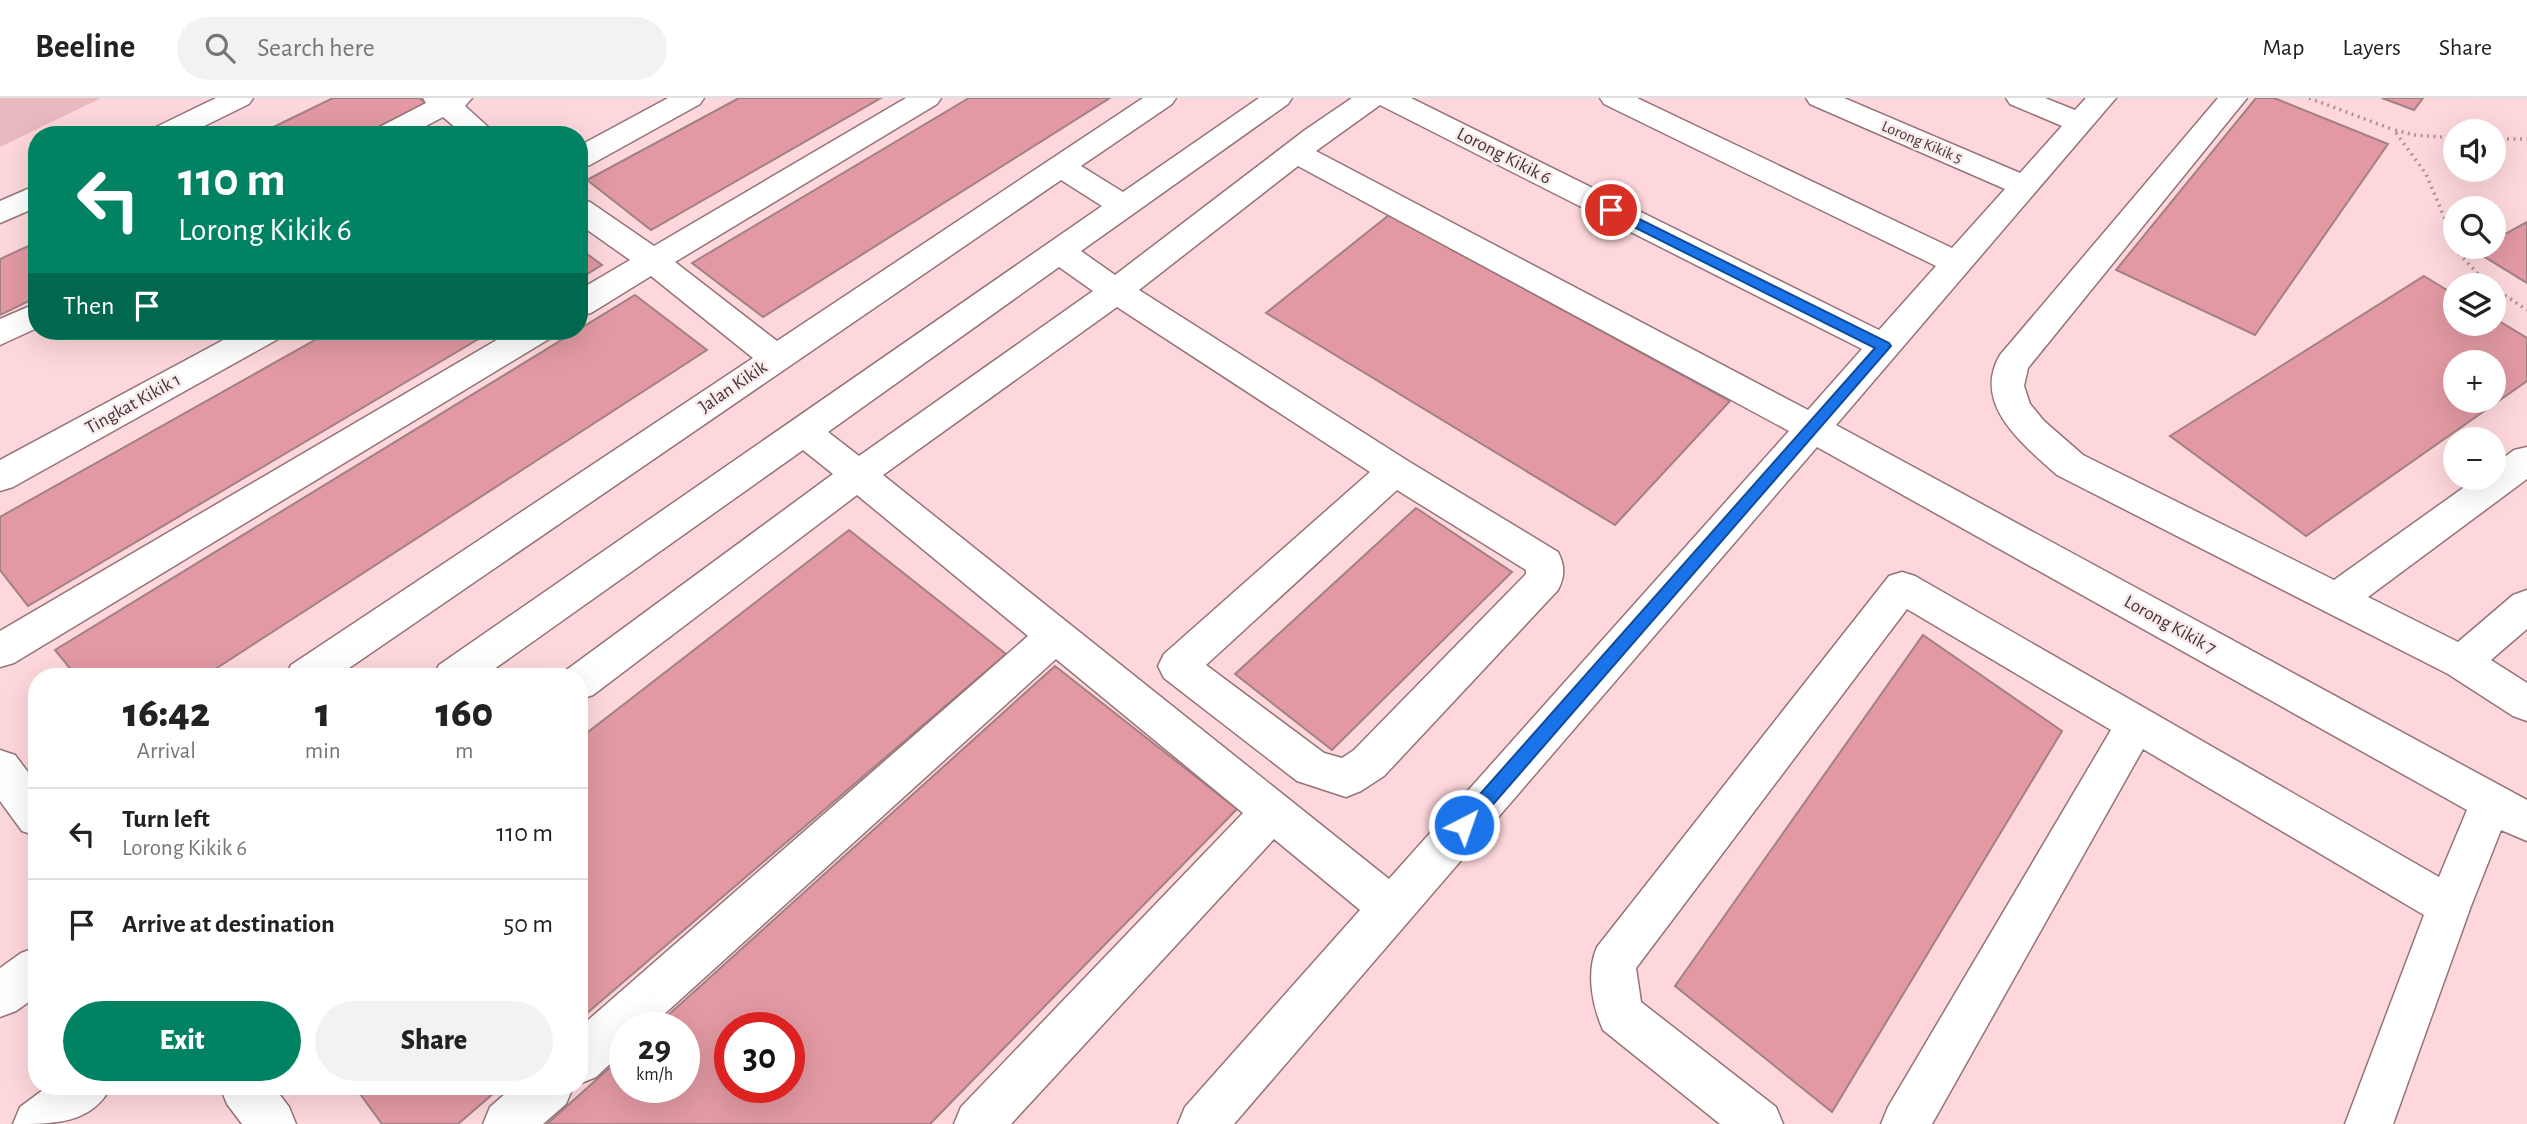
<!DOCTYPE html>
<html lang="en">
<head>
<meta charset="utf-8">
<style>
  body { margin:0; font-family:"Alegreya Sans",sans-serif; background:#f2f2f2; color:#222; height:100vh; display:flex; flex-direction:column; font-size:26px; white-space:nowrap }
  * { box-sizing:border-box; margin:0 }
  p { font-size:23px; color:#767676 }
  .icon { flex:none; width:38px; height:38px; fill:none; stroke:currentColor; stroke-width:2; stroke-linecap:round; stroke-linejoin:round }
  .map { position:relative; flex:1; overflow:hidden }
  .sheet { position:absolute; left:28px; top:570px; width:560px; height:427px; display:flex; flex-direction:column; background:#fff; border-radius:28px; box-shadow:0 7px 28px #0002 }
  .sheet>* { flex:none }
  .banner { position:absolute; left:28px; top:28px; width:560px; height:214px; border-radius:28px; box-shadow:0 7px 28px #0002; background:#008263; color:#fff; overflow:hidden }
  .fabs { position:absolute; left:2443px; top:21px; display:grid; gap:14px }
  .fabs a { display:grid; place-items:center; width:63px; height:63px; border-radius:50%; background:#fff; box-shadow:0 7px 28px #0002; font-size:35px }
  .speed { position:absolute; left:609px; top:914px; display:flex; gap:14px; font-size:35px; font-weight:700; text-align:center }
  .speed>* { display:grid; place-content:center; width:91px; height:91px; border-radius:50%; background:#fff; box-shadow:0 7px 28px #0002; line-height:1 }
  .speed small { font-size:18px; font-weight:400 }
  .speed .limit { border:10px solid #d22; background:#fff; color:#111 }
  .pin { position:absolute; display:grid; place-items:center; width:60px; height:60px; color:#fff; margin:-30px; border:4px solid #fff; border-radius:50%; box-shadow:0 2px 7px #0007 }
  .me { position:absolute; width:77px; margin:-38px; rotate:41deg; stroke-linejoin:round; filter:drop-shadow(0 0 5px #0008) }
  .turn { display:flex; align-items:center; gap:24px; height:147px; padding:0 35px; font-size:32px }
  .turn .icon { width:91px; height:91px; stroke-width:2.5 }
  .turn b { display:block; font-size:49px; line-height:60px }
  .then { display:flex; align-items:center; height:66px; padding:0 35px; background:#0003; gap:14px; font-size:26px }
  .eta { display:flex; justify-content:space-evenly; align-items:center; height:119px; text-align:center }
  .eta b { font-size:42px; font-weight:800; line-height:49px }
  .action { display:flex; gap:14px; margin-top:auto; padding:14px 35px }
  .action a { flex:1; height:80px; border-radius:42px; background:#008263; color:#fff; font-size:28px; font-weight:800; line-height:80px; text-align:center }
  .action a+a { background:#f2f2f2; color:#222 }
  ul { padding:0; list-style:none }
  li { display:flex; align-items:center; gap:21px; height:91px; padding:0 35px; border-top:2px solid #e0e0e0 }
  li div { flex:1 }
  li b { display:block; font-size:26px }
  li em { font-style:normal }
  header { display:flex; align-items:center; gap:42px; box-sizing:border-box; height:98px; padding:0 35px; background:#fff; border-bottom:2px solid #e0e0e0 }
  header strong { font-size:33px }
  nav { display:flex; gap:38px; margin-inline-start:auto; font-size:24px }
  .search { width:490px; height:63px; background:#f2f2f2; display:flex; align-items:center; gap:18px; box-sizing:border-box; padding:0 24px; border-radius:38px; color:#767676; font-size:26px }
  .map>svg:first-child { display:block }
  .green { fill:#e8b9be }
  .building { fill:#e299a3; stroke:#a38084; stroke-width:2; fill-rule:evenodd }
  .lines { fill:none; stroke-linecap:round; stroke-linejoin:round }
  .minor-casing { stroke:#957377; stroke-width:3 }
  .path { stroke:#af9296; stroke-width:3.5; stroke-dasharray:2 4.5; stroke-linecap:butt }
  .minor { fill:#fff; fill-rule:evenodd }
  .route { fill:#1a73e8; stroke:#114b97; stroke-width:2 }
  .labels { text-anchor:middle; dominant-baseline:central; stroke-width:5; stroke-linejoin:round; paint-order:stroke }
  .far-street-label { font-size:16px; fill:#443537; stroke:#faeaec }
  .street-label { font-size:19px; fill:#443537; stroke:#faeaec }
</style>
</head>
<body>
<header>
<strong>Beeline</strong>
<div class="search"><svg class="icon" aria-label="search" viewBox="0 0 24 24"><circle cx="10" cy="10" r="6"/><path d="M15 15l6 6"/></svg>Search here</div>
<nav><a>Map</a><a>Layers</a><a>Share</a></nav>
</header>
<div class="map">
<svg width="2527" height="1026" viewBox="0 0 2527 1026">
  <rect width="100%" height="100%" fill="#fdd7db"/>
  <path class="green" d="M0 0H101L0 49Z"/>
  <path class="building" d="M333 0H419L426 5 362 37H257Z
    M739 0H881L651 132 587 82Z
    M969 0H1110L763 219 692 165Z
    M2256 0H2274L2388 46 2255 237 2116 172Z
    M2382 0H2423L2414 12Z
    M1389 117 1730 303 1615 427 1266 215Z
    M2527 124V185L2475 153 2482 149H2494V142Z
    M37 144V199L0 217V161Z
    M579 150 602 167 579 181Z
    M2424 178 2455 197V226H2494V220L2527 240V283L2306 438 2170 338ZM2455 264H2494V303H2455Z
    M635 197 707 252 203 579H77L55 552Z
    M331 233H492L28 508 0 472V419Z
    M1416 410 1512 474 1332 652 1235 576Z
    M849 432 1006 556 579 922V641Z
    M1923 537 2062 633 1832 1014 1675 888Z
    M1055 568 1237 711 930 1026H547L625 956V989H684V929H655ZM730 929H789V989H730Z
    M355 989H501L458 1026H382Z"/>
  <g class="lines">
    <g class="minor-casing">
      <path id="minor" d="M216 0H253L249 6 186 37H148L152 31Z
        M423 0H472L465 8 497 37H464L443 19 409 37H372L376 31 426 5Z
        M668 0H704L700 6 590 67 579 69V48Z
        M906 0H941L937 6 675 164 777 243 1143 0H1176L1172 6 1081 68 1123 94 1259 0H1292L1288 6 1081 153 1115 177 1305 32 1352 0H1411L1879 232 1936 168 1604 6 1600 0H1637L1952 150 2005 91 1810 6 1806 0H1844L2020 75 2062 28 2010 6 2006 0H2045L2075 12 2086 0H2116L1836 327 2527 702V743L2501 732 2471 808 2393 1026H2345L2424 817 2143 651 1932 1026H1881L1888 1009 2111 632 1907 511 1636 870 1641 904 1776 1009 1783 1026H1720L1603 932C1592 907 1586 874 1597 849L1889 478 1902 474 1915 478 2439 779 2467 712 1817 349 1234 1026H1178L1185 1009 1360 812 1274 741 1011 1026H954L961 1009 1243 715 1056 561 650 929H625V952L596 979 579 986V930L1028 538 857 397 593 597 579 602V579H562L565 573 833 376 803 352 483 579H433L439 567 1102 108 1061 82 336 579H285L291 567 753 260 651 178 591 215 579 218V192L630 162 579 126V101L590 104 654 148ZM1380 7 1862 251 1808 312 1316 53ZM1298 68 1789 333 1389 781 883 377 1117 209 1370 374 1164 556 1158 568 1164 580 1297 683 1346 699 1361 693 1384 678 1558 492C1565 478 1565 468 1558 454L1408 363 1139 192ZM1059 169 1093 193 859 358 828 334ZM1397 392 1526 472V476L1354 652 1342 660 1324 655 1206 567Z
        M2218 0H2247L2028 270 2024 288 2030 306 2044 323 2083 357 2334 482 2477 380H2494V367L2514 352 2527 349V381L2368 499 2458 544 2513 497 2527 492V531L2491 562 2527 585V623L2513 618 2448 576 2057 377C2024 347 1971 307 2000 257Z
        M37 87V109L0 125V103Z
        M37 205V230L0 247V221Z
        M240 233H283L278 241 13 389 0 393V362Z
        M512 233H554L549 241 14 565 0 569V533Z
        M0 652 15 657 37 686V738L22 733 0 703Z
        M37 849V898L16 913 0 919V870L21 855Z
        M47 989H111C91 1026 55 1026 13 1026L20 1009Z
        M220 989H274L289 1009 296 1026H242L227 1006Z
        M513 989H573L566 1006 543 1026H483L490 1009Z"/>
    </g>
    <path class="path" d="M2309 0 2394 32
      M2455 40 2415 37 2394 32 2426 76 2455 145
      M2494 41H2527
      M2457 149 2460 157 2489 187
      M2494 190 2527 212"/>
    <use href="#minor" class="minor"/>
  </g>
  <path class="route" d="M1611 107 1889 245 1891 248 1470 733 1464 735 1458 733 1455 727 1458 721 1875 250 1606 115 1605 112Z"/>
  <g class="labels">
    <g class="far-street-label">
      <text transform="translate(1922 44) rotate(23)">Lorong Kikik 5</text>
    </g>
    <g class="street-label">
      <text transform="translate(1504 58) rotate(27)">Lorong Kikik 6</text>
      <text transform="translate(733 289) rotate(-34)">Jalan Kikik</text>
      <text transform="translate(133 306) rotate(-29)">Tingkat Kikik 1</text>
      <text transform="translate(2170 527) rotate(29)">Lorong Kikik 7</text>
    </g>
  </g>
</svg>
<div class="fabs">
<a><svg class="icon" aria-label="sound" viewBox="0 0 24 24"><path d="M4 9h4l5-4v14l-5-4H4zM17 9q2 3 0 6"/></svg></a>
<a><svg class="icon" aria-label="search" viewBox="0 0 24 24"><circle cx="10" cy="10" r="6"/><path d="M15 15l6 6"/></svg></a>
<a><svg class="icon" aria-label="layers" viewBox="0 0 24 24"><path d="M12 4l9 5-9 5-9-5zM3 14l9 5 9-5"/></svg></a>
<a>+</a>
<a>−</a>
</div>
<div class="speed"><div>29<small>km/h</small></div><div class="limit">30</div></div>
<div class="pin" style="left:1611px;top:112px;background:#d93025"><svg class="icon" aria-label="arrive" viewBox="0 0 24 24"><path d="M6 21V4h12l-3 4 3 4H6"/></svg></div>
<svg class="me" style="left:1464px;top:727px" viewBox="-20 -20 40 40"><circle r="17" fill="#1a73e8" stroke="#fff" stroke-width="3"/><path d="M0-11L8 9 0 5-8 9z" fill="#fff"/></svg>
<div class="banner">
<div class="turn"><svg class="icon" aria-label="left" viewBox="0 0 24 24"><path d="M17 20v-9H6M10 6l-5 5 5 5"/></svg><div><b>110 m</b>Lorong Kikik 6</div></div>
<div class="then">Then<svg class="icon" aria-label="arrive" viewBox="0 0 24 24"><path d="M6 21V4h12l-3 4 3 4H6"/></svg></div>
</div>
<section class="sheet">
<div class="eta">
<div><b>16:42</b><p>Arrival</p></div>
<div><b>1</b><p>min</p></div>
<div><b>160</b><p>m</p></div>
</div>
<ul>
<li><svg class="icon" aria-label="left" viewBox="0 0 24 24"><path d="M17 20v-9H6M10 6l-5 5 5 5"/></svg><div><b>Turn left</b><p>Lorong Kikik 6</p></div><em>110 m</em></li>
<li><svg class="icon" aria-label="arrive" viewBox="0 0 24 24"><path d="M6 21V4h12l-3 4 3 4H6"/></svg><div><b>Arrive at destination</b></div><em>50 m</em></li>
</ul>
<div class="action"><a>Exit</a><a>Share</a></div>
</section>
</div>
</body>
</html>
